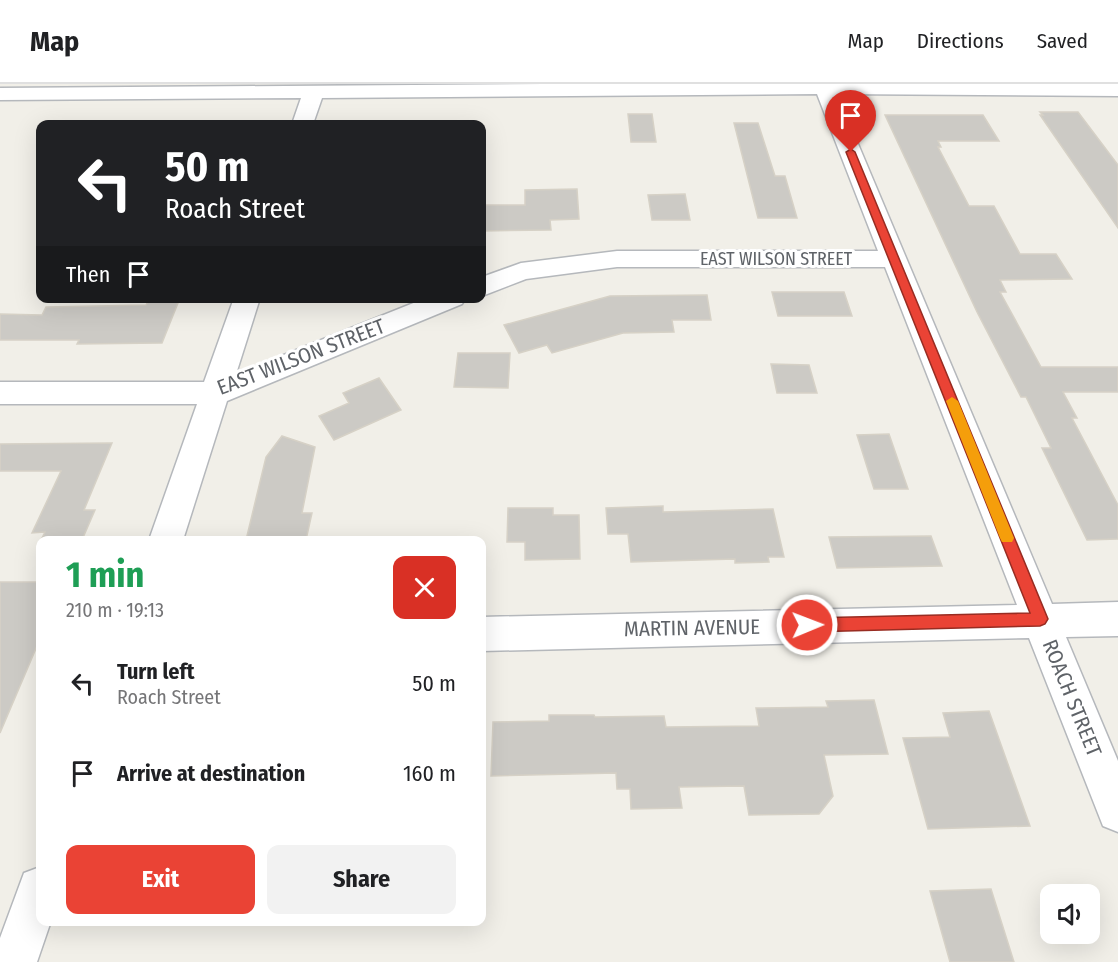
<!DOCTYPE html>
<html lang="en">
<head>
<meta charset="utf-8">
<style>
  body { margin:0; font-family:"Fira Sans Condensed",sans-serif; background:#f2f2f2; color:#202124; height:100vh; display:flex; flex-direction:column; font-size:22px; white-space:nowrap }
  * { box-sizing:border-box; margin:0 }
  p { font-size:20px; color:#757577 }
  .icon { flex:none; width:33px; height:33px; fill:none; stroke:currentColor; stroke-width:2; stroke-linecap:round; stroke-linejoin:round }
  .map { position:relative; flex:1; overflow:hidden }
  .side { position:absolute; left:36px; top:452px; width:450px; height:390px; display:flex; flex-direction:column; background:#fff; border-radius:12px; box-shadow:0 6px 24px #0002 }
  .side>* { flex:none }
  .hud { position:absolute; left:36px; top:36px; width:450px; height:183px; border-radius:12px; box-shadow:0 6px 24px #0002; background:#202124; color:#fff; overflow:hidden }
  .buttons { position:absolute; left:1040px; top:800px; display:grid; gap:12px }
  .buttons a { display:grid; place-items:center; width:60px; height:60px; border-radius:12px; background:#fff; box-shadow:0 6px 24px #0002; font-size:30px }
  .pin { position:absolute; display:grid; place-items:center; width:51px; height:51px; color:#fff; margin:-62px -26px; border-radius:50% 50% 50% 0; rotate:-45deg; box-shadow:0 0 6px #0007 }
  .pin .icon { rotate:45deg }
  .me { position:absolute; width:66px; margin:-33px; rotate:89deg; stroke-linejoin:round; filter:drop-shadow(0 0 4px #0008) }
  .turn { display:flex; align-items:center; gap:21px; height:126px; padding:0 30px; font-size:27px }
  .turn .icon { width:78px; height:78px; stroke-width:2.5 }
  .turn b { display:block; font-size:42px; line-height:51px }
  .then { display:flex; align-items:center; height:57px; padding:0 30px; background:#0003; gap:12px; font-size:22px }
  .round { display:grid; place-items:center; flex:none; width:63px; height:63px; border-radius:12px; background:#f2f2f2 }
  .head { display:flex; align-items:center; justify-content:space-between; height:102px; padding:0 30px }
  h1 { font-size:36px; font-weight:700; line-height:45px; color:#1e9e55 }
  .primary-button { display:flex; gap:12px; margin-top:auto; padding:12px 30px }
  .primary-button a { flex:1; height:69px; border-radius:12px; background:#ea4335; color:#fff; font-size:24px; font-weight:700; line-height:69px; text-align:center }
  .primary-button a+a { background:#f2f2f2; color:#202124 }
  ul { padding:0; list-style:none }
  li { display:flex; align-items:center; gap:18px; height:90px; padding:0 30px }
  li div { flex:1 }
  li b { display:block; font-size:22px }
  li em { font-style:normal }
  header { display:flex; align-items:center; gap:36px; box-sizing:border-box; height:84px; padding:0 30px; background:#fff; border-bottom:2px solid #e0e0e0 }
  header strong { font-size:28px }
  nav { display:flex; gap:33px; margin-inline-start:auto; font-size:21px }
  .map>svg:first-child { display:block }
  .building { fill:#cccac5; stroke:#d6d1c6; stroke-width:1.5 }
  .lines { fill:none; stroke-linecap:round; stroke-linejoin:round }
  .minor-casing { stroke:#b5b8bc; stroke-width:3 }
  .minor { fill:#fff; fill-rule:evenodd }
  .route { fill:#ea4335; stroke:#982c22; stroke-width:1.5 }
  .slow { fill:#f59e0b }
  .labels { text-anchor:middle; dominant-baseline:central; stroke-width:6; stroke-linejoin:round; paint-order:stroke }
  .far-street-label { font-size:18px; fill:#5f6368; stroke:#fff }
  .street-label { font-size:21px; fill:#5f6368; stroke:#fff }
</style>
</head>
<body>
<header>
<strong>Map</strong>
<nav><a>Map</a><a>Directions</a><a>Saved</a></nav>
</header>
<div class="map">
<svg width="1118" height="878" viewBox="0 0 1118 878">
  <rect width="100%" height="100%" fill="#f1efe8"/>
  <path class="building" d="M1040 28H1078L1118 81V144L1040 31H1043Z
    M628 30H652L656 58H631Z
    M885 31H983L999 57H938L941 63H938L969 122H994L1020 170H1056L1072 195 1000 196 1006 208H1000L1041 283H1118V308H1063L1077 334H1072L1118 421V455L1087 456 1042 364H1051L1026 313H1021L977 228Z
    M734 39H758L775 92H785L797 134H758Z
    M577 105 579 135 550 136 551 146 482 147V121H525V106Z
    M685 110 690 136H652L648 111Z
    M772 208H844L852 232H778Z
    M707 211 711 236H672L674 248 623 249 552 269 547 261 519 269 504 241 610 212Z
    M150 214H180L162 259 77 260 79 256H0V230L42 231 46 223 146 221Z
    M458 269H510L508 304 454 303Z
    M771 280 809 281 817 309H777Z
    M379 294 401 326 334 356 319 332 349 319 343 309Z
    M889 350 908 405H874L857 351Z
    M282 352 315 363 302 429H312L306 456H246L266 373Z
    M112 359 84 426H95L82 456H41L45 448 32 449 61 387H0V360Z
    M663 422V428L773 425 784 473H768L769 478 735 479V475L631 478 628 450H608L606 424Z
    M508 424H553V431H579L580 475 525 476V458H507Z
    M931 452 942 482 837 484 829 453Z
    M0 498H40V555L0 649Z
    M874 616 888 670 824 671 833 712 819 730 749 731 744 702 679 703 682 724 631 725 630 705H617L616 689 491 692 493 638 549 637V631H594L595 633 664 632 666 643 759 642 756 624 828 623 826 617Z
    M989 627 1030 742 928 745 903 654 950 653 943 629Z
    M991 805 1014 878H950L930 807Z"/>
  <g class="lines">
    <g class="minor-casing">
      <path id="minor" d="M544 0H1118V12L837 10 1052 520 1118 518V552L1066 553 1118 677V748L1103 742 1029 554 482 567V533L1017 521 885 183H617L526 195 482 212V193L521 179 617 167H878L817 10 322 14 313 40H292L301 14 0 16V4Z
        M234 214H260L236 290 426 214H466L462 220 227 317 183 456H149L197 320H0V298H204Z
        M40 783V837H51L37 878H0V854L24 789Z"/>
    </g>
    <use href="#minor" class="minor"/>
  </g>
  <path class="route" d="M851 65 855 68 1048 535 1045 540 1040 542 807 548 802 546 800 541 802 536 807 534 1030 529 846 68Z"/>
  <path class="slow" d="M952 313 958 317 1014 454 1012 458H1002L1000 454 946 317Z"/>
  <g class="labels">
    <g class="far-street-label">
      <text x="776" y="175">EAST WILSON STREET</text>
    </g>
    <g class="street-label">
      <text transform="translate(301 273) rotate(-21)">EAST WILSON STREET</text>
      <text transform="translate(692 544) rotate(-1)">MARTIN AVENUE</text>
      <text transform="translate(1072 614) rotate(68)">ROACH STREET</text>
    </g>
  </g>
</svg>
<div class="buttons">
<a><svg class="icon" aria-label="sound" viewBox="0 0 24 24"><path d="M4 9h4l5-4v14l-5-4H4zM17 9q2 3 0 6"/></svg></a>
</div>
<div class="pin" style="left:851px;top:68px;background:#d93025"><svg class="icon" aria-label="arrive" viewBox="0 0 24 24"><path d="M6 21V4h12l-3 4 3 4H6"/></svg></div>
<svg class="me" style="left:807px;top:541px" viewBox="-20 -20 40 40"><circle r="17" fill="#ea4335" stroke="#fff" stroke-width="3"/><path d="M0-11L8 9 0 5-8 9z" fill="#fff"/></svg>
<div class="hud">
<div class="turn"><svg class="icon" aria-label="left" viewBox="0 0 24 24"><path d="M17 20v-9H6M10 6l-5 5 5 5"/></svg><div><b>50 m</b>Roach Street</div></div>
<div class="then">Then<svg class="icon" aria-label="arrive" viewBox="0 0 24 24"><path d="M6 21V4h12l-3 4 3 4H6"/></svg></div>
</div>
<section class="side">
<div class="head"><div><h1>1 min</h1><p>210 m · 19:13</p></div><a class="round" style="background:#d93025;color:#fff"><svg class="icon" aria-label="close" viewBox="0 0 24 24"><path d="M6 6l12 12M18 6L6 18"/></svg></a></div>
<ul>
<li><svg class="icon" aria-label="left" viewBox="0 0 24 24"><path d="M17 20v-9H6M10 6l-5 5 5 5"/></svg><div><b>Turn left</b><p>Roach Street</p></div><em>50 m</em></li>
<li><svg class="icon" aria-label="arrive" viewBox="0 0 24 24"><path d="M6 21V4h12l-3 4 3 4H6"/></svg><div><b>Arrive at destination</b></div><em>160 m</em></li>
</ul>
<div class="primary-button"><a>Exit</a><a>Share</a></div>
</section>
</div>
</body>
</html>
